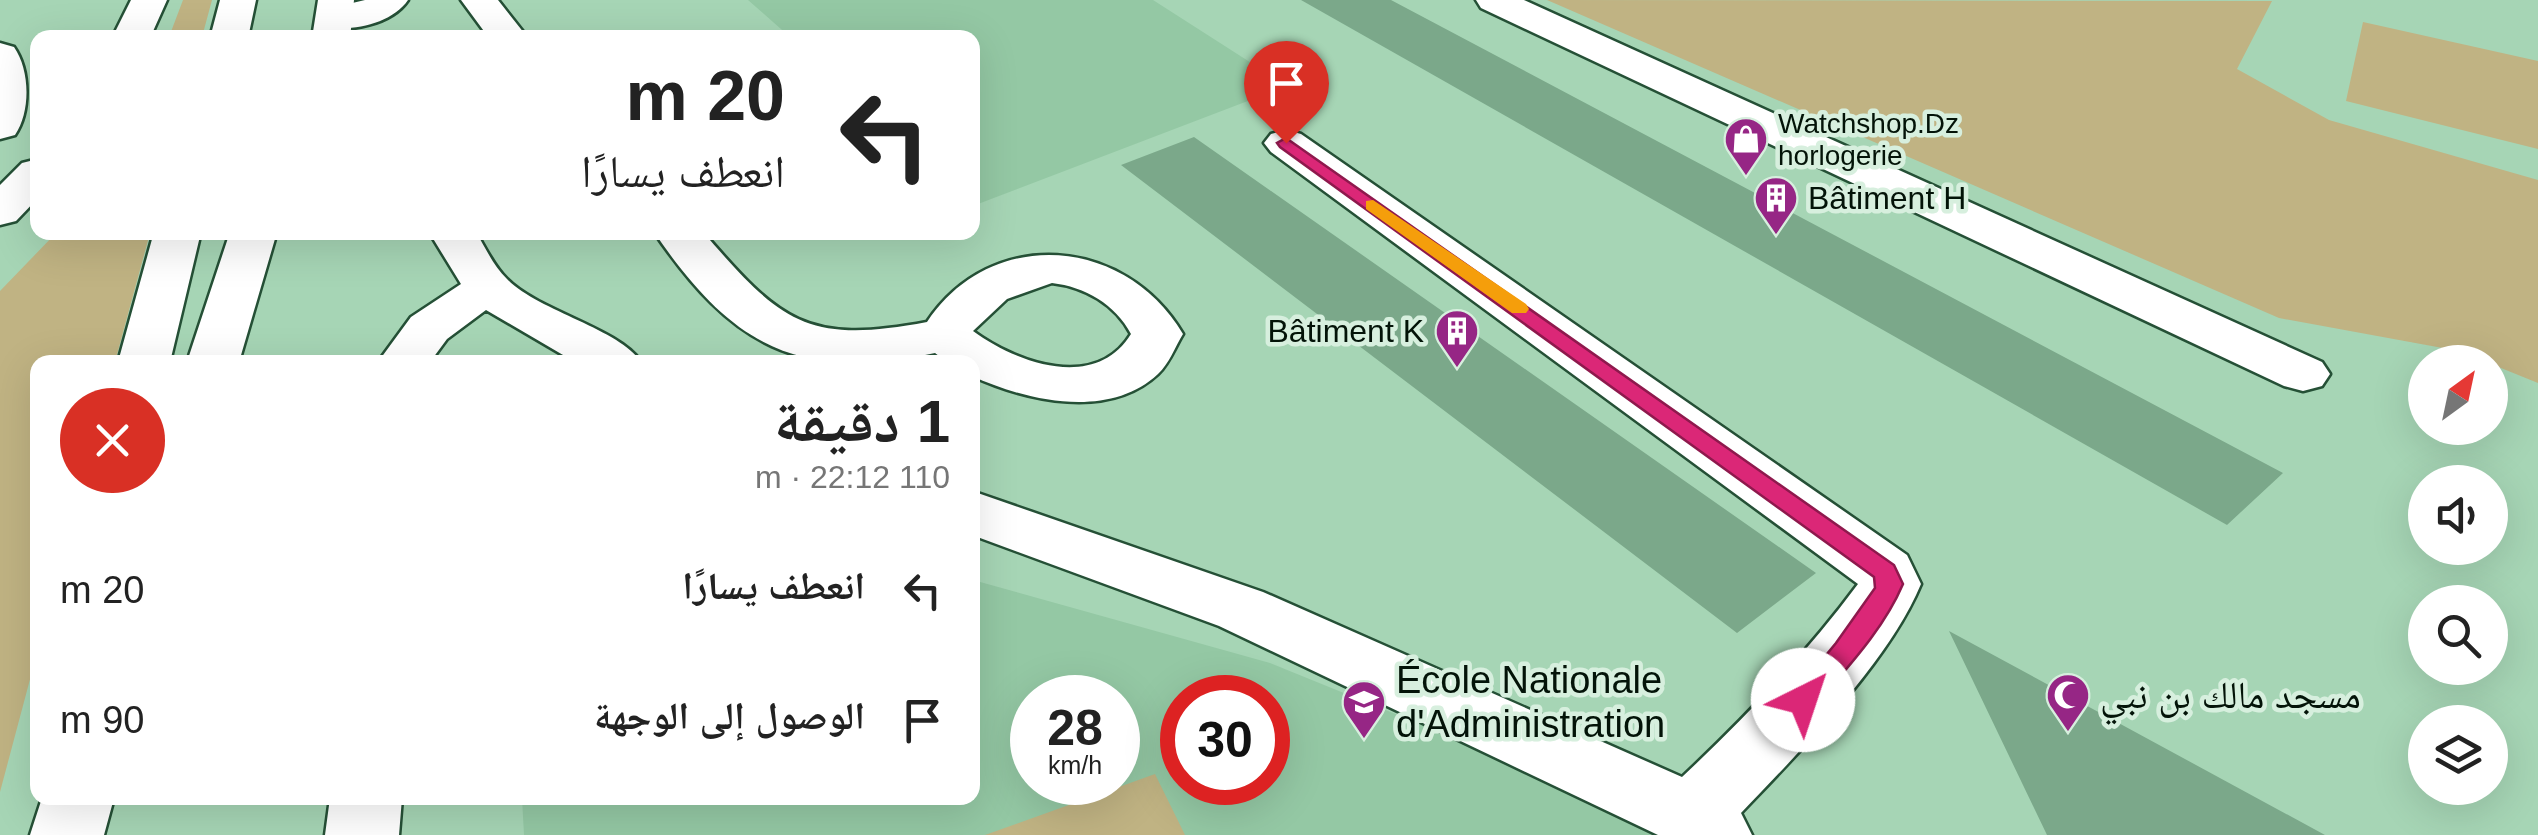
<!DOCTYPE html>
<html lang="ar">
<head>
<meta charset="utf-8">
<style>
  body { margin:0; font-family:Helvetica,"Noto Naskh Arabic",sans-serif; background:#f2f2f2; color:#222; direction:rtl; height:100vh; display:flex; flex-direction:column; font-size:38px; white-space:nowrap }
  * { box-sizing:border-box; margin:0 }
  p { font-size:32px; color:#767676 }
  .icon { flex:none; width:55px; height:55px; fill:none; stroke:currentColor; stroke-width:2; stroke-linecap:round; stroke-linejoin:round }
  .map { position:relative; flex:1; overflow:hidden; direction:ltr }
  .side { position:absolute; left:30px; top:355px; width:950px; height:450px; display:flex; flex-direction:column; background:#fff; border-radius:20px; box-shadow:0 10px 40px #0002; direction:rtl }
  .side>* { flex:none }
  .banner { position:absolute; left:30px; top:30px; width:950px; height:210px; border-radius:20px; box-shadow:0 10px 40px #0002; direction:rtl; background:#fff; color:#222; overflow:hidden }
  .needle { width:65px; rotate:33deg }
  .controls { position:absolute; left:2408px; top:345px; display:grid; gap:20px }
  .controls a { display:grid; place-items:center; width:100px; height:100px; border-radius:50%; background:#fff; box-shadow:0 10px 40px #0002; font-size:50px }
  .speed { position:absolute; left:1010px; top:675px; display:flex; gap:20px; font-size:50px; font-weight:700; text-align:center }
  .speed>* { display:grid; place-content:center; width:130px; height:130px; border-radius:50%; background:#fff; box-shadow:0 10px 40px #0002; line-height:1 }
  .speed small { font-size:25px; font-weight:400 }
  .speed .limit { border:15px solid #d22; background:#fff; color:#111 }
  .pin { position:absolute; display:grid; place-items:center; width:85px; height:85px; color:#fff; margin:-102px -42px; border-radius:50% 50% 50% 0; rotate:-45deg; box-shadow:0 0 10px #0007 }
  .pin .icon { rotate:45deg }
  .me { position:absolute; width:110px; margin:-55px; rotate:41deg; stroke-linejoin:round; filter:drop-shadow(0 0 8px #0008) }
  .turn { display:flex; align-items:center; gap:35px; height:210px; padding:0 30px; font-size:45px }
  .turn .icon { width:130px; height:130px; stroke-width:2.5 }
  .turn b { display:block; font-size:70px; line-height:85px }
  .round { display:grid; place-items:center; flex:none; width:105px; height:105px; border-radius:52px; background:#f2f2f2 }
  .overview { display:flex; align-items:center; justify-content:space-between; height:170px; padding:0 30px }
  h1 { font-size:60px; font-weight:700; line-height:75px }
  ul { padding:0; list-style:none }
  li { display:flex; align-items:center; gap:30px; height:130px; padding:0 30px }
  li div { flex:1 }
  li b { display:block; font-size:38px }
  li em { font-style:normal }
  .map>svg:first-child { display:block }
  .built { fill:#94c8a4; fill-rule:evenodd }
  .green { fill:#c0b383 }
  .building { fill:#7ba88a }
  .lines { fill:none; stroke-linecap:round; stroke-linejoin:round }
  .minor-casing { stroke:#255036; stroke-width:5 }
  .highway-casing { stroke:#255036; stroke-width:5 }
  .minor { fill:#fff; fill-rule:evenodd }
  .highway { fill:#fff; fill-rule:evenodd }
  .route { fill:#db2777; stroke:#8e194d; stroke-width:2.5 }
  .slow { fill:#f59e0b }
  .labels { text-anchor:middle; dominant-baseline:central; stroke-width:9; stroke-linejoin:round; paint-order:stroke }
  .far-poi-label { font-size:28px; fill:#031308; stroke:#d7efde; text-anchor:start }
  .poi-label { font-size:32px; fill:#031308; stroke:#d7efde; text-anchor:start }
  .near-poi-label { font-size:38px; fill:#031308; stroke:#d7efde; text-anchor:start }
</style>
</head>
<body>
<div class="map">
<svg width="2538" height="835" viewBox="0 0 2538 835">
  <rect width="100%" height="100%" fill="#a6d5b5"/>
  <path class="built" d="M748 0H1153L1287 86 978 204 972 199V38L790 37Z
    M973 580 1270 663 1676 828 1685 835H524L522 798H972ZM1032 698H1118V782H1032ZM1182 698H1268V782H1182Z"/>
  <path class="green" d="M183 0H212L202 37H169Z
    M1547 0 2272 1 2237 69 2329 120 2538 180V383L2459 351 2279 318Z
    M2363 22 2538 61V149L2346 101Z
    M56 233H150L115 362H38L37 653 0 792V291Z
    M1155 774 1185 835H985Z"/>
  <path class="building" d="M1301 0H1391L2283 473 2227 525Z
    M1194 137 1816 573 1737 633 1121 165Z
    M1949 631 2325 835H2047Z"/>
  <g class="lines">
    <g class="minor-casing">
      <path id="minor" d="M365 0H408C392 24 349 33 323 26L317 18 323 10Z
        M461 0H498L528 38H489Z
        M1476 0H1524L2322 362 2330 374 2322 386 2303 391 2284 386 1481 8Z
        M1286 130 1301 134 1907 555 1921 584C1888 663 1800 751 1741 813L1752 835H1658L1219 626 972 535V491L1263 592 1682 777C1746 717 1806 654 1858 584L1271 152 1264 143 1271 134Z
        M429 232H476C485 247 494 267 507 279 538 311 620 329 641 362H575L486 310 447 339 430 362H378L411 317 461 284Z
        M654 232H703C780 321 806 345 927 322 991 226 1125 236 1183 334 1175 347 1169 364 1158 374 1109 420 1027 401 972 376V362H947L935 353C797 382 732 346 654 232ZM1052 283C1085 287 1115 304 1131 334 1096 391 1018 364 973 331L1007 299Z
        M330 798H402L399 835H325Z"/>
    </g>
    <g class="highway-casing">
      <path id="highway" d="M131 0H167L150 38H112Z
        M220 0H256L248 38H210Z
        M318 0H354L350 38H312Z
        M0 43 14 47C30 70 31 111 15 135L0 139Z
        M38 159V198L16 221 0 225V185L22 163Z
        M154 232H201L170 362H118Z
        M230 232H277L239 362H187Z
        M42 798H114L104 835H30Z"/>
    </g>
    <use href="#minor" class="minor"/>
    <use href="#highway" class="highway"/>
  </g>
  <path class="route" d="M1286 138 1894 565 1903 584C1883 631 1845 670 1813 708L1803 711 1793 708 1789 700 1836 643 1875 588 1874 577 1280 147 1277 143Z"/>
  <path class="slow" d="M1373 200 1526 304 1529 309 1526 313H1512L1366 209V201Z"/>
  <defs>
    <g id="shop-pin" transform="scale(2.25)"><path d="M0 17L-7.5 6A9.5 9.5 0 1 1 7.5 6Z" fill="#962685" stroke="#d7efde"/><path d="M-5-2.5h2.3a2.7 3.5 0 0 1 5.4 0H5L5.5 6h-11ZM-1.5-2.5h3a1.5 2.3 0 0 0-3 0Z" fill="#fff"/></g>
    <g id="building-pin" transform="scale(2.25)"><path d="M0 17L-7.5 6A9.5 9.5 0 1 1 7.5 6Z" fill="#962685" stroke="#d7efde"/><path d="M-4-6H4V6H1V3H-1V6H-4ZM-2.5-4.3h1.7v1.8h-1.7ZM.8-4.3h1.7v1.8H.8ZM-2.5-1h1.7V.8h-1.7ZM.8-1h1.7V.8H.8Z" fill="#fff"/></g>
    <g id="mosque-pin" transform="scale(2.25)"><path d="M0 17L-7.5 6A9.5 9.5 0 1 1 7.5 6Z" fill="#962685" stroke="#d7efde"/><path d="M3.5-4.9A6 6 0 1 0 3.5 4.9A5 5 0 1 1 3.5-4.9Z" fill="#fff"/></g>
    <g id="university-pin" transform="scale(2.25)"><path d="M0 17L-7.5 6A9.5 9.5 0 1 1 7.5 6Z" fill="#962685" stroke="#d7efde"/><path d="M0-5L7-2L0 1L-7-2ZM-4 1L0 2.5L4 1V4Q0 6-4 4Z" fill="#fff"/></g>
  </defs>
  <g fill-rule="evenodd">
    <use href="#shop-pin" x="1746" y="139"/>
    <use href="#building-pin" x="1776" y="198"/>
    <use href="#building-pin" x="1457" y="331"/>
    <use href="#mosque-pin" x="2068" y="695"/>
    <use href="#university-pin" x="1364" y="702"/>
  </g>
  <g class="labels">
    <g class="far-poi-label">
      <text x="1778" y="123">Watchshop.Dz<tspan x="1778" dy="32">horlogerie</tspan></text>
    </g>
    <g class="poi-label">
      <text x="1808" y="198">Bâtiment H</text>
      <text x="1424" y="331" text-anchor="end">Bâtiment K</text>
    </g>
    <g class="near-poi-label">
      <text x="1396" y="680">École Nationale<tspan x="1396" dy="44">d'Administration</tspan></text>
      <text x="2100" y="695">مسجد مالك بن نبي</text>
    </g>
  </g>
</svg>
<div class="controls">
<a><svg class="needle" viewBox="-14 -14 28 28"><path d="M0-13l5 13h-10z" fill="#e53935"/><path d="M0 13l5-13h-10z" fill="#767676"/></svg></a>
<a><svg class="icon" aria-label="sound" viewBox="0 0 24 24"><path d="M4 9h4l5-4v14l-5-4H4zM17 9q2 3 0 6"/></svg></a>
<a><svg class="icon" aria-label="search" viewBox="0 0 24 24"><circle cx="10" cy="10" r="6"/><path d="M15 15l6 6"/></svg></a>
<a><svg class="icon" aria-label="layers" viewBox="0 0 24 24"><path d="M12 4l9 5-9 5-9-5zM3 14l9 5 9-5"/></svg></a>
</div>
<div class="speed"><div>28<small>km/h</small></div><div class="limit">30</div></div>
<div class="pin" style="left:1286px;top:143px;background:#d93025"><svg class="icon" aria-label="arrive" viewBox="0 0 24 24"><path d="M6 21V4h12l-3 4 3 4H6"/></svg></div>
<svg class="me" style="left:1803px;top:700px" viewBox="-20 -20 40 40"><circle r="19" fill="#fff"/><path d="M0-13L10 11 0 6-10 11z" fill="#db2777"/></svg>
<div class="banner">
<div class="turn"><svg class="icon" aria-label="left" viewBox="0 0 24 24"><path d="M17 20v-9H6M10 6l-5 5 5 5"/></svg><div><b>20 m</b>انعطف يسارًا</div></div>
</div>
<section class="side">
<div class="overview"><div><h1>1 دقيقة</h1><p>110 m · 22:12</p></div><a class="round" style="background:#d93025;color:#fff"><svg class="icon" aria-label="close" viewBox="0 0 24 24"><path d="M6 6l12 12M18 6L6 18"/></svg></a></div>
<ul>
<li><svg class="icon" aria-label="left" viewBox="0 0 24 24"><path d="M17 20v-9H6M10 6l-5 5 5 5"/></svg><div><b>انعطف يسارًا</b></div><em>20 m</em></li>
<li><svg class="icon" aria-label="arrive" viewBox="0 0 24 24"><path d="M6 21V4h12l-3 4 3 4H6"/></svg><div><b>الوصول إلى الوجهة</b></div><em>90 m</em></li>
</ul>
</section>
</div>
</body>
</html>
